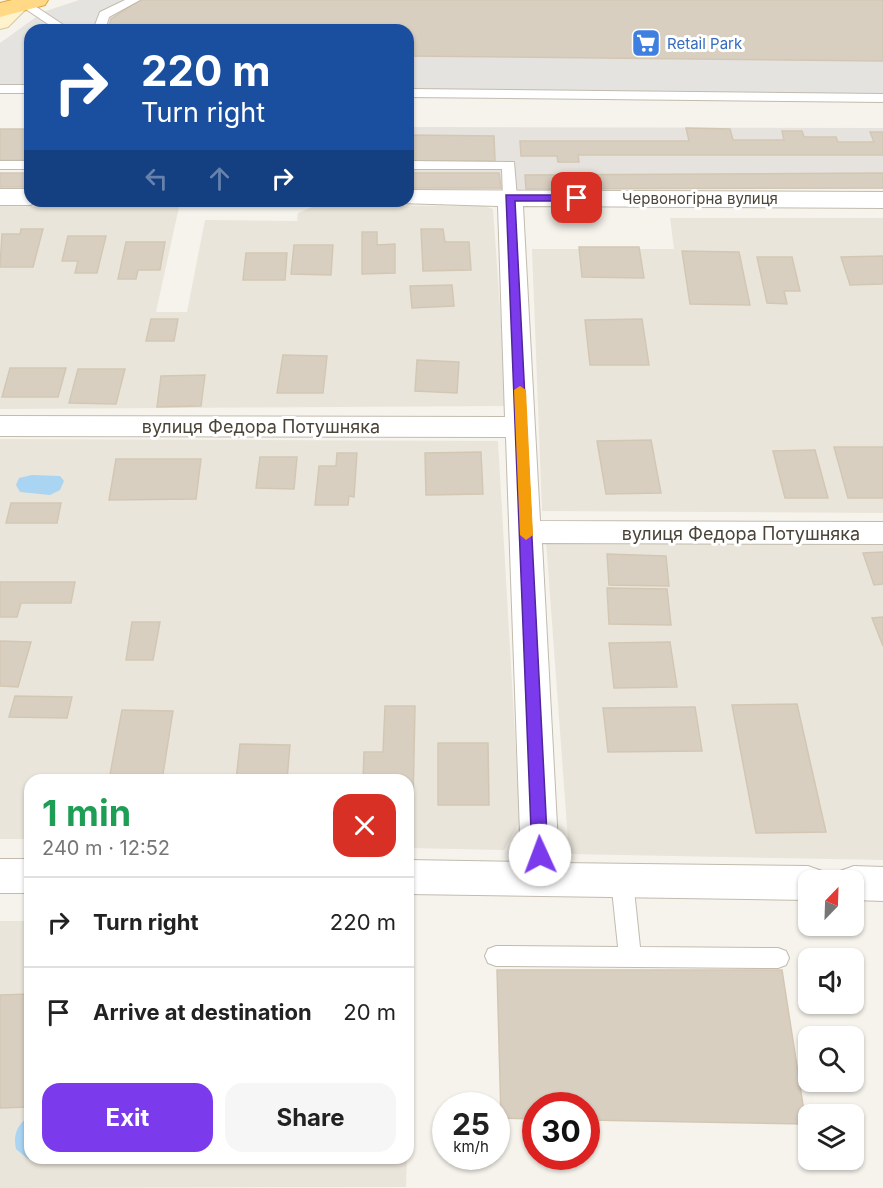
<!DOCTYPE html>
<html lang="en">
<head>
<meta charset="utf-8">
<style>
  body { margin:0; font-family:Inter,sans-serif; background:#f6f6f6; color:#222; height:100vh; display:flex; flex-direction:column; font-size:22px; white-space:nowrap }
  * { box-sizing:border-box; margin:0 }
  p { font-size:20px; color:#767676 }
  .icon { flex:none; width:33px; height:33px; fill:none; stroke:currentColor; stroke-width:2; stroke-linecap:round; stroke-linejoin:round }
  .map { position:relative; flex:1; overflow:hidden }
  .sheet { position:absolute; left:24px; top:774px; width:390px; height:390px; display:flex; flex-direction:column; background:#fff; border-radius:18px; box-shadow:0 2px 4px #0004 }
  .sheet>* { flex:none }
  .banner { position:absolute; left:24px; top:24px; width:390px; height:183px; border-radius:18px; box-shadow:0 2px 4px #0004; background:#1a4fa0; color:#fff; overflow:hidden }
  .needle { width:39px; rotate:23deg }
  .tools { position:absolute; left:798px; top:870px; display:grid; gap:12px }
  .tools a { display:grid; place-items:center; width:66px; height:66px; border-radius:12px; background:#fff; box-shadow:0 2px 4px #0004; font-size:30px }
  .speed { position:absolute; left:432px; top:1092px; display:flex; gap:12px; font-size:30px; font-weight:700; text-align:center }
  .speed>* { display:grid; place-content:center; width:78px; height:78px; border-radius:50%; background:#fff; box-shadow:0 2px 4px #0004; line-height:1 }
  .speed small { font-size:15px; font-weight:400 }
  .speed .limit { border:9px solid #d22; background:#fff; color:#111 }
  .pin { position:absolute; display:grid; place-items:center; width:51px; height:51px; color:#fff; margin:-26px; border-radius:12px; box-shadow:0 3px 9px #0006 }
  .me { position:absolute; width:66px; margin:-33px; rotate:358deg; stroke-linejoin:round; filter:drop-shadow(0 0 4px #0008) }
  .turn { display:flex; align-items:center; gap:21px; height:126px; padding:0 18px; font-size:27px }
  .turn .icon { width:78px; height:78px; stroke-width:2.5 }
  .turn b { display:block; font-size:42px; line-height:51px }
  .lanes { display:flex; align-items:center; height:57px; padding:0 18px; background:#0003; justify-content:center; gap:30px; direction:ltr }
  .lanes .off { opacity:.35 }
  .round { display:grid; place-items:center; flex:none; width:63px; height:63px; border-radius:18px; background:#f6f6f6 }
  .overview { display:flex; align-items:center; justify-content:space-between; height:102px; padding:0 18px }
  h1 { font-size:36px; font-weight:700; line-height:45px; color:#1e9e55 }
  .button { display:flex; gap:12px; margin-top:auto; padding:12px 18px }
  .button a { flex:1; height:69px; border-radius:18px; background:#7c3aed; color:#fff; font-size:24px; font-weight:700; line-height:69px; text-align:center }
  .button a+a { background:#f6f6f6; color:#222 }
  ul { padding:0; list-style:none }
  li { display:flex; align-items:center; gap:18px; height:90px; padding:0 18px; border-top:2px solid #e0e0e0 }
  li div { flex:1 }
  li b { display:block; font-size:22px }
  li em { font-style:normal }
  .map>svg:first-child { display:block }
  .residential { fill:#eae5da }
  .industrial { fill:#e6e2dd }
  .parking { fill:#e5e3e0 }
  .water { fill:#a9d4f2 }
  .building { fill:#d8cfc1; stroke:#d3c7b4; stroke-width:1.5 }
  .lines { fill:none; stroke-linecap:round; stroke-linejoin:round }
  .service-casing { stroke:#c2bbae; stroke-width:2 }
  .minor-casing { stroke:#c2bbae; stroke-width:2 }
  .secondary-casing { stroke:#d6c79b; stroke-width:2 }
  .trunk-casing { stroke:#e0a43c; stroke-width:2 }
  .service { fill:#fff; fill-rule:evenodd }
  .minor { fill:#fff; fill-rule:evenodd }
  .secondary { fill:#fff3cd; fill-rule:evenodd }
  .trunk { fill:#ffd985; fill-rule:evenodd }
  .route { fill:#7c3aed; stroke:#51269a; stroke-width:1.5 }
  .slow { fill:#f59e0b }
  .labels { text-anchor:middle; dominant-baseline:central; stroke-width:6; stroke-linejoin:round; paint-order:stroke }
  .far-shop-label { font-size:15px; fill:#366cbe; stroke:#fff; text-anchor:start }
  .far-street-label { font-size:15px; fill:#4b4439; stroke:#fff }
  .street-label { font-size:18px; fill:#4b4439; stroke:#fff }
</style>
</head>
<body>
<div class="map">
<svg width="883" height="1188" viewBox="0 0 883 1188">
  <rect width="100%" height="100%" fill="#f6f3ec"/>
  <path class="residential" d="M317 205 485 206 493 209 507 406 0 409V206L179 207 156 312H187L205 220 297 221 298 213Z
    M670 218H883V513L542 511 532 249H674Z
    M0 439 498 441 520 821 504 850 408 848V780H30V839H0Z
    M546 541 883 543V860L569 854Z
    M0 921H30V1158H407L406 1187 0 1188Z"/>
  <path class="industrial" d="M408 127 883 128V189H408Z"/>
  <path class="parking" d="M79 0H140L111 19 108 30H30V89H0V43L43 12Z
    M408 56 883 61V98L408 93Z"/>
  <path class="water" d="M32 475 60 476 64 481 60 490 50 495 20 492 16 485 19 478Z
    M30 1116V1158H46L45 1159H28L16 1149C13 1135 17 1124 30 1116Z"/>
  <path class="building" d="M140 0H883V61L408 56V30H108L111 19Z
    M686 128 730 129 733 140H784L782 131H802L804 137H836L838 142H874L870 132H883V155H578L579 162H558L557 156H521L520 141H689Z
    M0 129H30V160H0Z
    M408 135 494 136 495 161H408Z
    M0 173H30V187H0Z
    M408 173H499L501 188H408Z
    M883 173V188L526 189 525 175Z
    M21 229H43L33 267H0L2 234H20Z
    M421 229H443L445 242H469L471 270 423 271Z
    M362 232H377V245L395 244V273L362 274Z
    M68 236H106L97 273H75L78 261H62Z
    M126 242H165L160 270H138L136 279H118Z
    M294 245H333L331 275 291 274Z
    M579 247H639L644 278 582 277Z
    M682 251 739 252 750 305 690 304Z
    M246 253H287L285 280H243Z
    M883 256V284L850 285 841 257Z
    M757 257H792L800 291H784L787 304 767 303Z
    M452 285 454 306 412 308 410 286Z
    M151 319H178L174 341H146Z
    M642 319 649 365H590L585 320Z
    M283 355 327 356 323 393H277Z
    M417 360 459 362 457 393 415 391Z
    M10 368H66L58 397H2Z
    M78 369H125L116 404 69 403Z
    M205 375 201 406 157 407 161 376Z
    M651 440 661 493 606 494 597 441Z
    M834 447H883V498H848Z
    M815 450 828 498H785L773 451Z
    M481 452 483 494 426 495 425 453Z
    M337 453H357L354 497 349 496 348 505H315L319 466H336Z
    M260 457H297L294 489 256 488Z
    M116 459H201L196 499 109 500Z
    M11 503H61L57 523H6Z
    M883 552V584L874 585 863 553Z
    M607 554 666 556 669 586 609 585Z
    M0 582H75L71 603H21L17 617H0Z
    M607 588 667 589 671 625 609 624Z
    M883 617V646L872 618Z
    M132 622H160L153 660H126Z
    M0 641 31 642 18 687 0 686Z
    M670 642 677 687 614 688 609 643Z
    M15 696 72 697 67 718 9 717Z
    M797 704 826 832 756 833 732 705Z
    M385 706H415L413 803H408V780H363L364 752H383Z
    M695 707 702 751 608 752 603 708Z
    M122 710 173 711 162 780H109Z
    M438 743H488L489 805H438Z
    M240 744 290 745 287 780H236Z
    M497 970H782L806 1124 586 1120V1106H536V1119L501 1118Z
    M30 994V1107L0 1108V995Z"/>
  <g class="lines">
    <g class="service-casing">
      <path id="service" d="M125 0H140L109 17 105 30H93L100 12Z
        M21 2H29L71 30H57L21 6Z
        M0 85H30V93H0Z
        M408 89 883 94V102L408 97Z
        M0 161H30V169H0Z
        M408 161 514 162 517 198 510 202 503 198 502 169H408Z
        M622 871 629 874 633 880 640 947 778 948 786 951 789 958 786 965 778 968 496 966 488 963 485 956 488 949 496 946 618 947 611 880 615 874Z"/>
    </g>
    <g class="minor-casing">
      <path id="minor" d="M0 189H30V201H40L30 205H0Z
        M408 190 883 192V208L523 206 540 521 883 522V544L542 543 559 863 808 866 822 871 826 880H808V900L408 894V860L521 862 506 437 0 436V416L505 417 498 206 399 203 397 201H408Z
        M0 859H30V893H0Z
        M854 866 883 867V901L854 900V880H836L840 871Z"/>
    </g>
    <g class="secondary-casing">
      <path id="secondary" d="M17 1 25 2 28 7 8 27 0 29V11L9 2Z"/>
    </g>
    <g class="trunk-casing">
      <path id="trunk" d="M12 0H48L45 5 0 17V3Z"/>
    </g>
    <use href="#service" class="service"/>
    <use href="#minor" class="minor"/>
    <use href="#secondary" class="secondary"/>
    <use href="#trunk" class="trunk"/>
  </g>
  <path class="route" d="M506 195H577L582 198 577 201H515L548 855 546 860H534L532 855Z"/>
  <path class="slow" d="M520 386 526 390 533 535 526 540 520 535 514 390Z"/>
  <defs>
    <g id="supermarket-square" transform="scale(1.5)"><rect x="-9" y="-9" width="18" height="18" rx="4" fill="#3f7fe0" stroke="#fff"/><path d="M-6-5.5h2.5l.6 2H6L4.5 2H-2.5L-4.4-4H-6ZM-1.5 3.2a1.3 1.3 0 1 0 .1 0ZM3 3.2a1.3 1.3 0 1 0 .1 0Z" fill="#fff"/></g>
  </defs>
  <g fill-rule="evenodd">
    <use href="#supermarket-square" x="646" y="43"/>
  </g>
  <g class="labels">
    <g class="far-shop-label">
      <text x="667" y="43">Retail Park</text>
    </g>
    <g class="far-street-label">
      <text x="700" y="198">Червоногірна вулиця</text>
    </g>
    <g class="street-label">
      <text x="261" y="426">вулиця Федора Потушняка</text>
      <text x="741" y="533">вулиця Федора Потушняка</text>
    </g>
  </g>
</svg>
<div class="tools">
<a><svg class="needle" viewBox="-14 -14 28 28"><path d="M0-13l5 13h-10z" fill="#e53935"/><path d="M0 13l5-13h-10z" fill="#767676"/></svg></a>
<a><svg class="icon" aria-label="sound" viewBox="0 0 24 24"><path d="M4 9h4l5-4v14l-5-4H4zM17 9q2 3 0 6"/></svg></a>
<a><svg class="icon" aria-label="search" viewBox="0 0 24 24"><circle cx="10" cy="10" r="6"/><path d="M15 15l6 6"/></svg></a>
<a><svg class="icon" aria-label="layers" viewBox="0 0 24 24"><path d="M12 4l9 5-9 5-9-5zM3 14l9 5 9-5"/></svg></a>
</div>
<div class="speed"><div>25<small>km/h</small></div><div class="limit">30</div></div>
<div class="pin" style="left:577px;top:198px;background:#d93025"><svg class="icon" aria-label="arrive" viewBox="0 0 24 24"><path d="M6 21V4h12l-3 4 3 4H6"/></svg></div>
<svg class="me" style="left:540px;top:855px" viewBox="-20 -20 40 40"><circle r="19" fill="#fff"/><path d="M0-13L10 11 0 6-10 11z" fill="#7c3aed"/></svg>
<div class="banner">
<div class="turn"><svg class="icon" aria-label="right" viewBox="0 0 24 24"><path d="M7 20v-9h11M14 6l5 5-5 5"/></svg><div><b>220 m</b>Turn right</div></div>
<div class="lanes"><svg class="icon off" aria-label="left" viewBox="0 0 24 24"><path d="M17 20v-9H6M10 6l-5 5 5 5"/></svg><svg class="icon off" aria-label="ahead" viewBox="0 0 24 24"><path d="M12 20V5M6 11l6-6 6 6"/></svg><svg class="icon" aria-label="right" viewBox="0 0 24 24"><path d="M7 20v-9h11M14 6l5 5-5 5"/></svg></div>
</div>
<section class="sheet">
<div class="overview"><div><h1>1 min</h1><p>240 m · 12:52</p></div><a class="round" style="background:#d93025;color:#fff"><svg class="icon" aria-label="close" viewBox="0 0 24 24"><path d="M6 6l12 12M18 6L6 18"/></svg></a></div>
<ul>
<li><svg class="icon" aria-label="right" viewBox="0 0 24 24"><path d="M7 20v-9h11M14 6l5 5-5 5"/></svg><div><b>Turn right</b></div><em>220 m</em></li>
<li><svg class="icon" aria-label="arrive" viewBox="0 0 24 24"><path d="M6 21V4h12l-3 4 3 4H6"/></svg><div><b>Arrive at destination</b></div><em>20 m</em></li>
</ul>
<div class="button"><a>Exit</a><a>Share</a></div>
</section>
</div>
</body>
</html>
